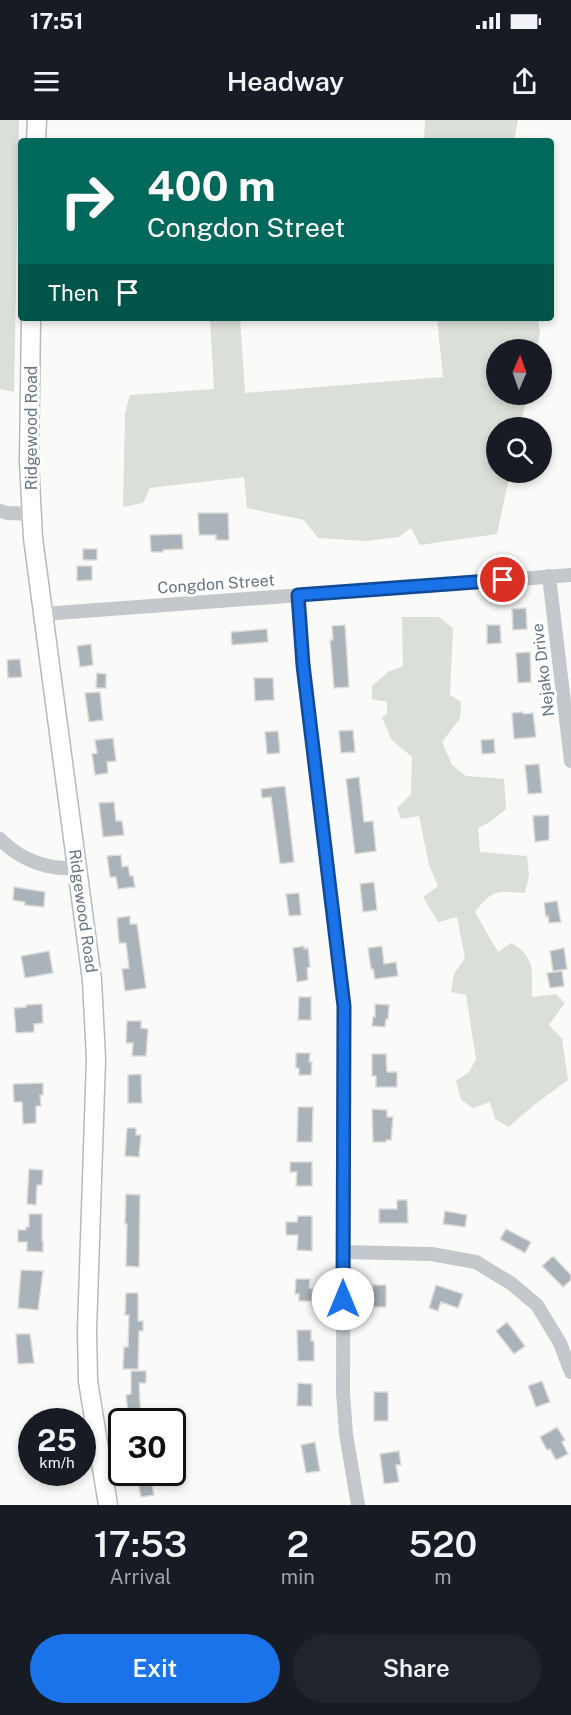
<!DOCTYPE html>
<html lang="en">
<head>
<meta charset="utf-8">
<style>
  body { margin:0; font-family:"Public Sans",sans-serif; background:#20242c; color:#f1f3f6; height:100vh; display:flex; flex-direction:column; font-size:22px; white-space:nowrap }
  * { box-sizing:border-box; margin:0 }
  p { font-size:20px; color:#9ea1a6 }
  .icon { flex:none; width:33px; height:33px; fill:none; stroke:currentColor; stroke-width:2; stroke-linecap:round; stroke-linejoin:round }
  .map { position:relative; height:1385px; overflow:hidden }
  .drawer { display:flex; flex-direction:column; background:#171b24; flex:1 }
  .drawer>* { flex:none }
  .hud { position:absolute; left:18px; top:18px; width:536px; height:183px; border-radius:6px; box-shadow:0 3px 9px #0003; background:#00695c; color:#fff; overflow:hidden }
  .needle { width:39px; rotate:2deg }
  .tools { position:absolute; left:486px; top:219px; display:grid; gap:12px }
  .tools a { display:grid; place-items:center; width:66px; height:66px; border-radius:50%; background:#171b24; box-shadow:0 3px 9px #0003; font-size:30px }
  .speed { position:absolute; left:18px; top:1288px; display:flex; gap:12px; font-size:30px; font-weight:700; text-align:center }
  .speed>* { display:grid; place-content:center; width:78px; height:78px; border-radius:50%; background:#171b24; box-shadow:0 3px 9px #0003; line-height:1 }
  .speed small { font-size:15px; font-weight:400 }
  .speed .limit { border:3px solid #111; border-radius:9px; background:#fff; color:#111 }
  .pin { position:absolute; display:grid; place-items:center; width:51px; height:51px; color:#fff; margin:-26px; border:3px solid #fff; border-radius:50%; box-shadow:0 2px 6px #0007 }
  .me { position:absolute; width:66px; margin:-33px; rotate:0deg; stroke-linejoin:round; filter:drop-shadow(0 0 4px #0008) }
  .turn { display:flex; align-items:center; gap:21px; height:126px; padding:0 30px; font-size:27px }
  .turn .icon { width:78px; height:78px; stroke-width:2.5 }
  .turn b { display:block; font-size:42px; line-height:51px }
  .then { display:flex; align-items:center; height:57px; padding:0 30px; background:#0003; gap:12px; font-size:22px }
  .eta { display:flex; justify-content:space-evenly; align-items:center; height:102px; text-align:center }
  .eta b { font-size:36px; font-weight:600; line-height:42px }
  .button { display:flex; gap:12px; margin-top:auto; padding:12px 30px }
  .button a { flex:1; height:69px; border-radius:36px; background:#1a73e8; color:#fff; font-size:24px; font-weight:600; line-height:69px; text-align:center }
  .button a+a { background:#20242c; color:#f1f3f6 }
  .status { display:flex; justify-content:space-between; align-items:center; height:42px; padding:0 30px; background:#171b24; direction:ltr }
  .status svg { height:16px; fill:currentColor }
  header { display:flex; justify-content:space-between; align-items:center; height:78px; padding:0 30px; background:#171b24; font-size:27px; font-weight:600 }
  .map>svg:first-child { display:block }
  .green { fill:#dadfd7 }
  .building { fill:#aab3b9; stroke:#dcdcda; stroke-width:1.5 }
  .lines { fill:none; stroke-linecap:round; stroke-linejoin:round }
  .major-casing { stroke:#b5babe; stroke-width:21 }
  .minor { stroke:#c3c8cc; stroke-width:14 }
  .major { stroke:#fff; stroke-width:18 }
  .route-casing { stroke:#114b97; stroke-width:15 }
  .route { stroke:#1a73e8; stroke-width:10 }
  .labels { text-anchor:middle; dominant-baseline:central; stroke-width:6; stroke-linejoin:round; paint-order:stroke }
  .street-label { font-size:16px; fill:#657683; stroke:#fff }
</style>
</head>
<body>
<div class="status"><b>17:51</b><svg viewBox="0 0 49 12"><path d="M0 12V9h3v3zM5 12V6h3v6zM10 12V3h3v9zM15 12V0h3v12zM26 1h20v11H26zM47 4h2v5h-2z"/></svg></div>
<header><svg class="icon" aria-label="menu" viewBox="0 0 24 24"><path d="M4 6h16M4 12h16M4 18h16"/></svg>Headway<svg class="icon" aria-label="share" viewBox="0 0 24 24"><path d="M12 15V3M7 8l5-5 5 5M5 13v7h14v-7"/></svg></header>
<div class="map">
<svg width="571" height="1385" viewBox="0 0 571 1385">
  <rect width="100%" height="100%" fill="#fafaf8"/>
  <path class="green" d="M0 0H19L14 272 0 269Z
    M425 0H518L514 21H424Z
    M210 198H240L245 273 443 257 437 198H538L540 212 537 229 496 230V274L527 275 520 307 496 308V352L510 353 497 414 420 425 411 408 399 417 366 421 318 418 304 400 247 388 244 357 150 368 143 383 123 387 125 294 130 275 214 269Z
    M402 497H439L453 508 450 575 461 582 460 598 442 622 452 645 466 656 504 659 506 689 490 702 478 708 480 732 527 736 529 755 525 773C497 771 493 769 475 792L498 832 511 823C537 838 531 850 532 877L556 874 565 883 549 905 562 919 568 960 534 985 509 1007 495 999 490 982 473 988 461 980 456 961 469 952 476 939 466 875 451 872 454 854 465 838 457 797 438 802 423 777 438 766 429 745 419 696 401 699 397 688 411 674 412 637 392 620 382 598 387 594V582L372 579V566L388 552 403 546Z"/>
  <path class="building" d="M198 393H228L229 420H216V415H199Z
    M182 414 183 429 163 430V432H151L150 415Z
    M83 429H97V440H83Z
    M77 446H92V460L77 461Z
    M526 488 527 509 513 510 512 489Z
    M345 505 349 567 334 568 330 520H333L332 506Z
    M487 505H500L501 523 487 524Z
    M267 509 268 522 232 525 231 512Z
    M91 524 93 545 80 547 77 526Z
    M530 532 531 562 518 563 516 533Z
    M20 539 22 557 8 558 7 540Z
    M97 553 106 554V568H96Z
    M254 558H273L274 580 255 581Z
    M100 572 103 600 89 602 85 573Z
    M523 592V594L533 593 536 617 514 619 512 593Z
    M353 610 355 632 341 633 339 611Z
    M278 611 280 633 267 634 265 612Z
    M113 618 116 641 107 642 108 653 95 655 92 634 97 633 95 620Z
    M494 619 495 633 482 634 481 620Z
    M539 644 542 673 528 674 525 645Z
    M359 657 364 702 373 701 376 731 355 734 346 659Z
    M285 666 294 742 280 744 271 677 262 678 261 669Z
    M114 682 116 701H122L124 715 103 717 99 683Z
    M549 695V720L535 722 533 696Z
    M121 735 122 747 128 746 130 756H133L135 767 118 769 116 757H110L107 736Z
    M374 762 377 790 363 792 360 764Z
    M14 767 45 772 44 787 24 785 25 782 13 780Z
    M299 773 301 795 289 796 286 774Z
    M557 781 561 802 549 803 548 796 546 797 544 783Z
    M130 796V804H137L146 868 125 871 122 849 129 848 126 823H119L117 798Z
    M304 826V829L308 828 310 847 307 848 308 860 297 862 293 828Z
    M382 826 384 844 396 842 398 856 375 859 373 849H371L368 828Z
    M564 828 567 849 553 851 550 831Z
    M49 831 53 853 25 858 21 836Z
    M562 851 564 866 550 868 547 853Z
    M299 877H311V900H298Z
    M42 884 43 903 34 904V912L16 913 14 888 26 887V885Z
    M375 884 389 885 388 899H386L385 907 372 906 373 897H375Z
    M127 901H141V908L148 909 146 936H132L133 923H126Z
    M296 933H310L309 942H312L311 955H299V948H296Z
    M372 934H386L387 952H397V967H376V956H372Z
    M141 954 142 983H128V955Z
    M43 963V975H40L41 986H36V1003L23 1004 22 982H14L13 964Z
    M298 987H313L312 1022H297Z
    M372 989 387 990V997H393L391 1020H386V1022H373Z
    M127 1008H136V1015H141L139 1037 125 1036Z
    M290 1042H312V1066H296L297 1052H290Z
    M29 1049 43 1050 42 1065H37L36 1085 27 1084Z
    M126 1074 140 1075 139 1147 126 1146 127 1104H125Z
    M397 1080H407L408 1103H379V1089H397Z
    M445 1091 467 1095 465 1107 443 1104Z
    M29 1094H42V1121H43V1132L27 1131V1122H18V1110H26V1107H29Z
    M298 1096H312V1131L297 1130 298 1115H286V1102H297Z
    M506 1109 531 1122 525 1133 500 1119Z
    M553 1136 571 1155V1160L563 1167 542 1146Z
    M21 1150 43 1151 38 1190 18 1188Z
    M296 1159H310L309 1168 312 1169V1181H299V1174H295Z
    M373 1165H386V1187H373Z
    M436 1165 463 1174 458 1188 441 1182 438 1191 429 1188Z
    M126 1173H138V1201H143V1211H139L138 1249H123L124 1227H128L129 1195H125Z
    M507 1202 525 1226 514 1234 496 1211Z
    M297 1210H311V1221H314V1241H298Z
    M16 1214H30L34 1243 18 1244Z
    M131 1251H146V1263H139L141 1301 129 1302 126 1275 131 1274Z
    M542 1261 550 1282 536 1287 528 1266Z
    M298 1263 312 1264V1286H297Z
    M374 1272H388V1301H374Z
    M557 1307 565 1320 562 1322 568 1334 556 1340 550 1329 547 1330 540 1317Z
    M315 1322 320 1351 306 1353 301 1325Z
    M399 1331 401 1345H396L399 1362 384 1364 380 1334Z
    M136 1353H150L154 1375 141 1377Z"/>
  <g class="lines">
    <g class="major-casing">
      <path id="major" d="M36 21 37 0
        M31 198 29 341 33 418 92 860 96 939 87 1210 88 1261 108 1385"/>
    </g>
    <path class="minor" d="M0 391 8 393 32 394
      M549 456 571 641
      M298 475 303 545 344 886 343 1273 346 1314 358 1385
      M43 494 571 455
      M0 719C20 740 48 750 77 748
      M343 1132 431 1134 476 1142 512 1164 537 1185 560 1223 571 1252"/>
    <use href="#major" class="major"/>
  </g>
  <g class="lines">
    <g class="route-casing">
      <path id="route" d="M343 1179 344 886 303 545 298 475 503 460"/>
    </g>
    <use href="#route" class="route"/>
  </g>
  <g class="labels">
    <g class="street-label">
      <text transform="translate(31 308) rotate(-90)">Ridgewood Road</text>
      <text transform="translate(216 464) rotate(-4)">Congdon Street</text>
      <text transform="translate(543 550) rotate(-97)">Nejako Drive</text>
      <text transform="translate(83 791) rotate(82)">Ridgewood Road</text>
    </g>
  </g>
</svg>
<div class="tools">
<a><svg class="needle" viewBox="-14 -14 28 28"><path d="M0-13l5 13h-10z" fill="#e53935"/><path d="M0 13l5-13h-10z" fill="#9ea1a6"/></svg></a>
<a><svg class="icon" aria-label="search" viewBox="0 0 24 24"><circle cx="10" cy="10" r="6"/><path d="M15 15l6 6"/></svg></a>
</div>
<div class="speed"><div>25<small>km/h</small></div><div class="limit">30</div></div>
<div class="pin" style="left:503px;top:460px;background:#d93025"><svg class="icon" aria-label="arrive" viewBox="0 0 24 24"><path d="M6 21V4h12l-3 4 3 4H6"/></svg></div>
<svg class="me" style="left:343px;top:1179px" viewBox="-20 -20 40 40"><circle r="19" fill="#fff"/><path d="M0-13L10 11 0 6-10 11z" fill="#1a73e8"/></svg>
<div class="hud">
<div class="turn"><svg class="icon" aria-label="right" viewBox="0 0 24 24"><path d="M7 20v-9h11M14 6l5 5-5 5"/></svg><div><b>400 m</b>Congdon Street</div></div>
<div class="then">Then<svg class="icon" aria-label="arrive" viewBox="0 0 24 24"><path d="M6 21V4h12l-3 4 3 4H6"/></svg></div>
</div>
</div>
<section class="drawer">
<div class="eta">
<div><b>17:53</b><p>Arrival</p></div>
<div><b>2</b><p>min</p></div>
<div><b>520</b><p>m</p></div>
</div>
<div class="button"><a>Exit</a><a>Share</a></div>
</section>
</body>
</html>
